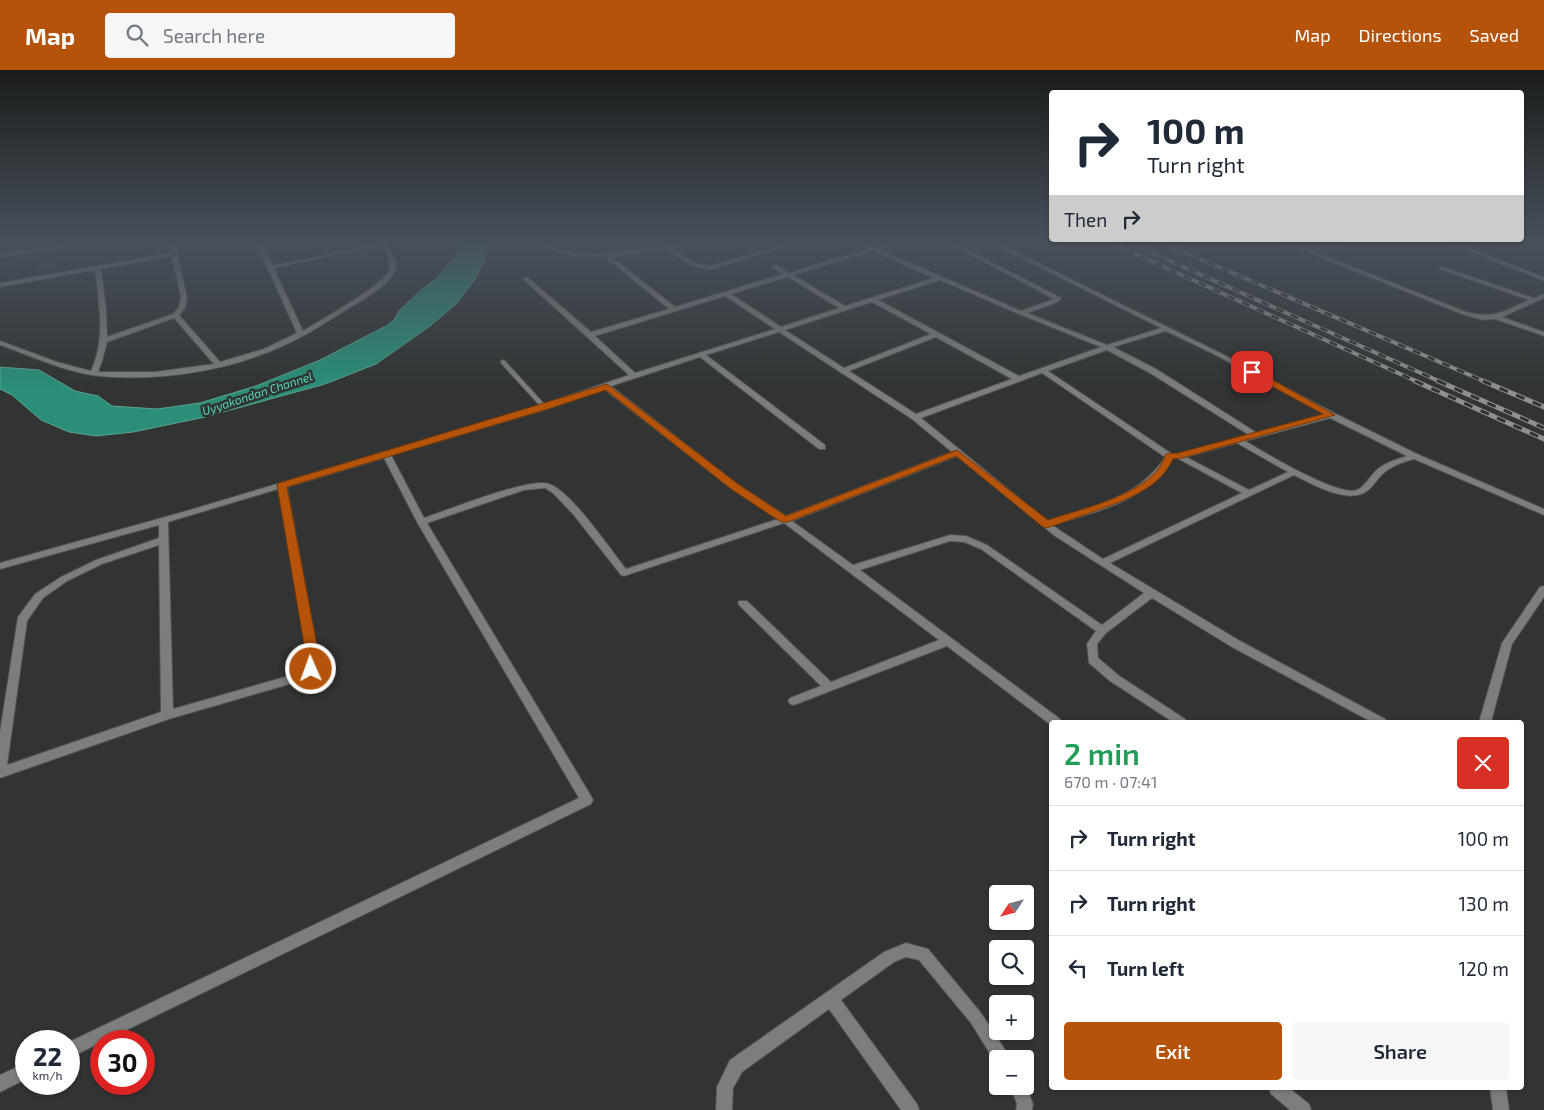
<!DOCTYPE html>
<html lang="en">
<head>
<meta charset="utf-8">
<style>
  body { margin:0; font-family:"Exo 2",sans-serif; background:#f6f6f7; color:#1f2937; height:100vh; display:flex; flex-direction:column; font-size:19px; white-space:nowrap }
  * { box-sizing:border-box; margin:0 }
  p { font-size:16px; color:#747a83 }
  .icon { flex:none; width:28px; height:28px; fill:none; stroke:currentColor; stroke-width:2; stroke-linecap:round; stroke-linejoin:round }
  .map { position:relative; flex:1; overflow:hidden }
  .drawer { position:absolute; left:1049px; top:650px; width:475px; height:370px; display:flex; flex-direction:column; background:#fff; border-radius:5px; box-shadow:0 1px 4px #0004 }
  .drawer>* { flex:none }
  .guide { position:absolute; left:1049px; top:20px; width:475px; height:152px; border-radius:5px; box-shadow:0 1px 4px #0004; background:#fff; color:#1f2937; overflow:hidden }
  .needle { width:32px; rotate:234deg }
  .fabs { position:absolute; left:989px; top:815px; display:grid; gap:10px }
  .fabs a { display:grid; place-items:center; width:45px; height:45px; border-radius:5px; background:#fff; box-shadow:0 1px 4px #0004; font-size:25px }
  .speed { position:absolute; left:15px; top:960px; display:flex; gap:10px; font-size:25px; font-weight:700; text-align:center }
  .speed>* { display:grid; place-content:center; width:65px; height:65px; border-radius:50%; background:#fff; box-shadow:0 1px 4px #0004; line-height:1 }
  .speed small { font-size:12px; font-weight:400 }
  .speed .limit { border:8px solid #d22; background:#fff; color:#111 }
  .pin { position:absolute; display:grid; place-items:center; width:42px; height:42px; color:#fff; margin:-21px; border-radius:10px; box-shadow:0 2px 8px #0006 }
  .me { position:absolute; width:55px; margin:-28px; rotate:358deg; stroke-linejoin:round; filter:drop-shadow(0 0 4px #0008) }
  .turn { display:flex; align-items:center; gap:18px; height:105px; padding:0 15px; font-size:22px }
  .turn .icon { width:65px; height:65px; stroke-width:2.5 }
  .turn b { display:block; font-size:35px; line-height:42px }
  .then { display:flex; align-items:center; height:48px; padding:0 15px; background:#0003; gap:10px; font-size:19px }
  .round { display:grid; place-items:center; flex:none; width:52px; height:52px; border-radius:5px; background:#f6f6f7 }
  .head { display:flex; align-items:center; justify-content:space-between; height:85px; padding:0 15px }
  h1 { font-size:30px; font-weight:600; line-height:38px; color:#1e9e55 }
  .action { display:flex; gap:10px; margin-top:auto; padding:10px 15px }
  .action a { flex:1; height:58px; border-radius:5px; background:#b45309; color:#fff; font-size:20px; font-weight:600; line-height:58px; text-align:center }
  .action a+a { background:#f6f6f7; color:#1f2937 }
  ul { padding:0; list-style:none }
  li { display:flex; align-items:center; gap:15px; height:65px; padding:0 15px; border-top:1px solid #e0e1e3 }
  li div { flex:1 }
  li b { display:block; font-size:19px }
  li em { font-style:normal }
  header { display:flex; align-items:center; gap:30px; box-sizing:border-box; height:70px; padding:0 25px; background:#b45309; color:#fff }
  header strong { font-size:24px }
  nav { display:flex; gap:28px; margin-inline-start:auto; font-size:18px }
  .search { width:350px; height:45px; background:#f6f6f7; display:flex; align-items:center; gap:12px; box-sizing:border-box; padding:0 18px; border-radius:5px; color:#747a83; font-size:19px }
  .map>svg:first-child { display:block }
  .water { fill:#2a8e78; stroke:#5ca393 }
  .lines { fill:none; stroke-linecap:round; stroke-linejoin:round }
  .lane-casing { stroke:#4e5150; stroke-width:2 }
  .street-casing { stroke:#4e5150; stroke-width:2 }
  .lane { fill:#7c7e7d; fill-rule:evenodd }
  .street { fill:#7c7e7d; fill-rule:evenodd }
  .rail-far1-casing { stroke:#8e908f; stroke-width:4 }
  .rail-casing { stroke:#8e908f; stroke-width:5 }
  .rail-far1 { stroke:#313433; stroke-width:2.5; stroke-dasharray:8; stroke-linecap:butt }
  .rail { stroke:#313433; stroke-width:3; stroke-dasharray:9; stroke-linecap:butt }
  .shaded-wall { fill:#343736 }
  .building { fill:#4b4e4d; stroke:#343736 }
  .route { fill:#b45309; stroke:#753606 }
  .labels { text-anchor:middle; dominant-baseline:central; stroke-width:5; stroke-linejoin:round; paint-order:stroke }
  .far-water-label { font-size:12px; font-style:italic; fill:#53dbbc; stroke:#313433 }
</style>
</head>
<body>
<header>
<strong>Map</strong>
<div class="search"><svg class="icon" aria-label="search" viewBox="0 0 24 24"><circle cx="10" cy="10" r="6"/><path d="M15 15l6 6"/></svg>Search here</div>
<nav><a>Map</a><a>Directions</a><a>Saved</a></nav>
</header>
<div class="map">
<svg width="1544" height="1040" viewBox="0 0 1544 1040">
  <rect width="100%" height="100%" fill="#313433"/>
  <path class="water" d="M460 173H489L483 194 474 211 456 234 430 256 376 294 325 314 205 347 133 362 96 366 69 362 41 350 12 325 0 319V297L39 300 75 321 98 326 112 336 157 339 200 333 256 316 320 290 386 256 394 250 399 241 422 219 437 208 456 185Z"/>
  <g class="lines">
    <g class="lane-casing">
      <path id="lane" d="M278 173H286L261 178 259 177Z
        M383 173 386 174 270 199 267 197Z
        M503 290 505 291 546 336V338H542L501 293V291Z"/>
    </g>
    <g class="street-casing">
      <path id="street" d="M76 173H88L0 188V184Z
        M169 173H175L187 228 185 238 179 245 220 292 264 279 297 263 256 173H262L303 261C319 251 387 214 390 198 391 189 384 180 381 173H387C390 180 395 186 396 194 397 212 365 228 351 237 331 249 311 263 289 273 235 299 171 310 112 307 73 306 37 288 0 275V271L57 292 91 301C106 268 99 234 95 200L0 217V213L171 183ZM172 186 181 228 179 237 173 244 107 267 106 239 101 199ZM174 248 214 294 155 302H98L102 291 107 272Z
        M540 173C549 172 554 177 561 180 572 183 584 184 596 184 630 183 661 173 695 173L692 175 672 178 694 193 710 196 789 173H797L710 200 690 195 666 179 612 187 675 237 783 204 772 197V195H776L789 203 868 179 856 173C863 173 867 176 873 177 880 178 890 173 898 173L897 174 878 179 1021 241 1054 229 948 173H955L1061 228 1058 232 1027 243 1107 275 1161 258 991 173H998L1222 284 1334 343 1417 384 1544 439V445L1414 389C1404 392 1393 395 1385 402 1378 407 1374 416 1367 421 1348 435 1312 414 1294 405L1110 493 1240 571 1385 649 1387 652H1372L1232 577 1152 528 1106 563 1097 574 1098 588 1118 605 1185 649 1187 652H1173L1110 611 1089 593 1087 574 1096 561 981 479 964 472 950 471 860 500 1060 649 1062 652H1051V655L947 576 794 635 790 634 788 631 790 628 821 616 739 535 738 533 739 531H747L831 612 939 570 784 453 624 506 621 505 573 444 553 423 545 418 524 420 427 453 591 726 593 730 591 734 69 988V972L579 728 417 452 384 388 287 417 318 585 315 602 300 611 169 649 0 708V662L18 547 35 524 61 507 96 490 159 468V455L0 499V493L183 442 541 335 629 305 522 208 527 207 591 262 669 239 605 187 575 186 556 182ZM873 181 934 208 845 236 793 205ZM788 207 839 238 781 257 731 224ZM940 210 1019 244 1101 277 1019 306 878 230ZM725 226 775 259 635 303 595 266ZM872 232 931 264 844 298 785 260ZM1166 261 1218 286 1324 344 1257 363 1156 299 1113 277ZM779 262 912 349 952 382 786 446 737 414 611 316 700 287 819 379H825V375L706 285ZM936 267 1012 309 916 344 849 301ZM1107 280 1150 303 1249 365 1179 384H1172L1048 301ZM1042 303 1165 387C1139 428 1091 437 1047 451L921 348ZM604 319 731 418 778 449 626 499C610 479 571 421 549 414 529 407 448 440 424 448L391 385 547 339ZM1330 348 1407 386C1398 389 1387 392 1379 398 1371 404 1366 416 1357 420 1337 427 1264 382 1245 371ZM1237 373 1288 402 1249 420 1186 387ZM957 386 1055 466 1144 523 1102 555 987 475 966 466 950 465 853 495 792 451ZM1173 388H1177L1242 423 1103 489 1052 455C1099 441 1145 432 1173 388ZM278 419 308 585 306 597 292 605 173 639 168 452ZM159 475 161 642 7 695 27 551 43 528 67 511 102 494Z
        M1284 173H1291L1310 180 1332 173H1339L1315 182 1466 242C1496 249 1502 242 1529 230L1439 199V197H1443L1534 228 1544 224V228L1502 247 1544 262V266L1495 249 1483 250 1462 244Z
        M1449 173H1456L1544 207V211Z
        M1539 173H1544V175L1540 174Z
        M1544 516V527L1512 574 1491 652H1479L1502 573 1540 517Z
        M906 873 928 879 981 943 1011 989H998L997 995 971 953 919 890 906 887 894 892 841 930 917 1034 919 1040H901L829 939 742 1002 733 1018 732 1040H716L717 1017 730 990 884 882Z
        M26 993V1009L0 1022V1005Z
        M1025 1013 1033 1034 1032 1040H1016L1017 1034 1010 1016H1025Z
        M1269 1018H1289L1309 1034 1311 1040H1290L1271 1024Z
        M1490 1018H1506L1509 1040H1493Z"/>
    </g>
    <use href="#lane" class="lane"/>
    <use href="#street" class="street"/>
    <g class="rail-far1-casing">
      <path id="rail-far1" d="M1111 173 1418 312
        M1130 173 1441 312
        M1163 173 1486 312"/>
    </g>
    <g class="rail-casing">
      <path id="rail" d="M1415 311 1544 369
        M1438 311 1544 358
        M1483 311 1544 337"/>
    </g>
    <use href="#rail-far1" class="rail-far1"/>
    <use href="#rail" class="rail"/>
  </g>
  <path class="shaded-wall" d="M56 190 58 194 60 201 40 205 38 201Z"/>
  <path class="building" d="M56 190 57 197 38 201 37 194Z"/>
  <linearGradient id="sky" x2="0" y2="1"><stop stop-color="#1b1d1c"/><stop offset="0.54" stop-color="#48505b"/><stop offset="1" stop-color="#48505b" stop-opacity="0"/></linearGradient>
  <rect width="1544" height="318" fill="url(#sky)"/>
  <path class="route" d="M1249 300H1255L1335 345 1182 388 1173 389C1158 422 1119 432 1087 444 1074 448 1060 454 1046 458L1043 457 956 386 788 452H781L731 419 606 320 548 339 287 417 319 586 316 602H307L305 599 306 586 277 415 279 413 607 314 738 414 786 446 957 380 1048 450C1081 439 1137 427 1159 398 1162 394 1164 388 1166 384L1178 383 1323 344 1249 304Z"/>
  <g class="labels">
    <g class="far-water-label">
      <text transform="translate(257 323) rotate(-18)">Uyyakondan Channel</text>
    </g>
  </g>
</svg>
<div class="fabs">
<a><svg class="needle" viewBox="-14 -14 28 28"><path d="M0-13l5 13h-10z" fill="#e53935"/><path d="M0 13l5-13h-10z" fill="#747a83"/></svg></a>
<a><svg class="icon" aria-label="search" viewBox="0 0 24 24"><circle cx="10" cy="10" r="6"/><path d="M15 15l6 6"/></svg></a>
<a>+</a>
<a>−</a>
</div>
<div class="speed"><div>22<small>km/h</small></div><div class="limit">30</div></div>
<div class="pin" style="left:1252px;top:302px;background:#d93025"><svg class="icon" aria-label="arrive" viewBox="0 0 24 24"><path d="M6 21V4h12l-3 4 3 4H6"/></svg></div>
<svg class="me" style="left:311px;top:599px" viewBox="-20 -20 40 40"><circle r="17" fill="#b45309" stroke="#fff" stroke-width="3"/><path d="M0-11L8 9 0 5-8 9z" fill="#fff"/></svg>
<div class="guide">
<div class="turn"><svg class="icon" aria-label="right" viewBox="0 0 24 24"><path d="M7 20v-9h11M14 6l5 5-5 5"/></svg><div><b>100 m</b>Turn right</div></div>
<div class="then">Then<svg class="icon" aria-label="right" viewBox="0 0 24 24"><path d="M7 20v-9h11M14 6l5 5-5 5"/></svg></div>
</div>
<section class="drawer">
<div class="head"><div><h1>2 min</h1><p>670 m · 07:41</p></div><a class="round" style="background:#d93025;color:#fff"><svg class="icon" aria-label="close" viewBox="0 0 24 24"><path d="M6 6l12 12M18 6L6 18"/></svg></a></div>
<ul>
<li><svg class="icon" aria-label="right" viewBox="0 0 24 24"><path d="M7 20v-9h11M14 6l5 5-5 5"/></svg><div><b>Turn right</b></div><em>100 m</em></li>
<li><svg class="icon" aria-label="right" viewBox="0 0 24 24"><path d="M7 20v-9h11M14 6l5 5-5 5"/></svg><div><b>Turn right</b></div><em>130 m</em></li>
<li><svg class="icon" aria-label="left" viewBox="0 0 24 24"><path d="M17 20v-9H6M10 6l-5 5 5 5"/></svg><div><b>Turn left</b></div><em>120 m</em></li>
</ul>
<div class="action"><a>Exit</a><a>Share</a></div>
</section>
</div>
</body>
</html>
